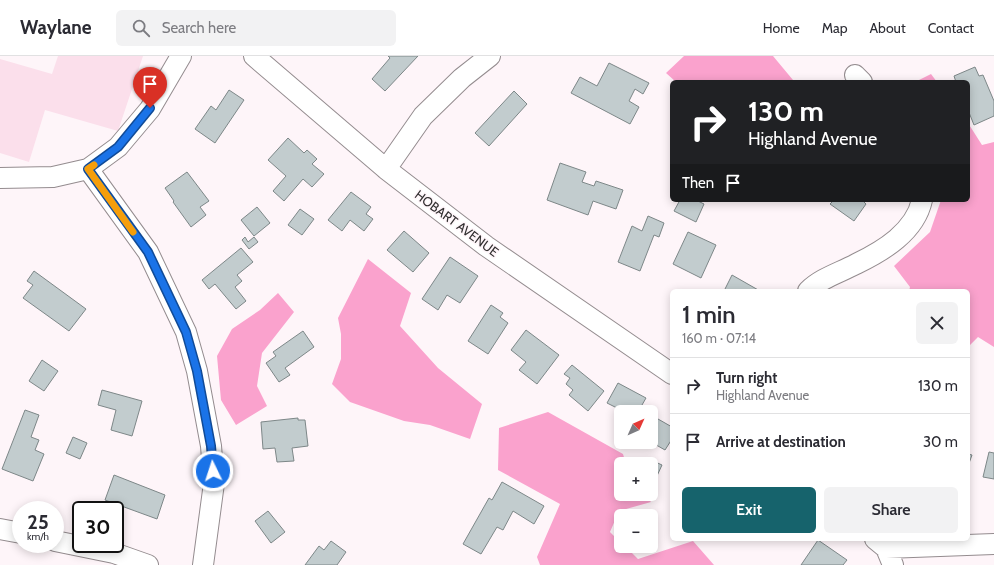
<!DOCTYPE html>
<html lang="en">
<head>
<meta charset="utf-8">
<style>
  body { margin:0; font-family:Cabin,sans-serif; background:#f2f2f3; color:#2b2b33; height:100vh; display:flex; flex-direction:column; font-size:15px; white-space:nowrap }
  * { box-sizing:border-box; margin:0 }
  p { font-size:13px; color:#7c7c81 }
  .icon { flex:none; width:22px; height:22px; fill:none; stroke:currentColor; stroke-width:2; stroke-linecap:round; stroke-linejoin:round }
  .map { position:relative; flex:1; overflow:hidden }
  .drawer { position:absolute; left:670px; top:233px; width:300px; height:252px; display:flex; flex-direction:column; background:#fff; border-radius:6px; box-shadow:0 2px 10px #0003 }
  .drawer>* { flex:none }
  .banner { position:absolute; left:670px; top:24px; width:300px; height:122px; border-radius:6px; box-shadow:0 2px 10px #0003; background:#202124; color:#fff; overflow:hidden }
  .needle { width:26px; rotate:45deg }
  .buttons { position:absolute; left:614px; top:349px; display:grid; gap:8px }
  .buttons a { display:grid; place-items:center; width:44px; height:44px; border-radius:6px; background:#fff; box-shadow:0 2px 10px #0003; font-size:20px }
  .speed { position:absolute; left:12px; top:445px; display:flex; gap:8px; font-size:20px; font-weight:700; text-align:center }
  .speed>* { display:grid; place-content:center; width:52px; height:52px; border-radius:50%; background:#fff; box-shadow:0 2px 10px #0003; line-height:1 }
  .speed small { font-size:10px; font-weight:400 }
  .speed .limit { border:2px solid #111; border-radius:6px; background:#fff; color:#111 }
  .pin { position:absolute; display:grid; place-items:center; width:34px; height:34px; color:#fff; margin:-41px -17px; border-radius:50% 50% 50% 0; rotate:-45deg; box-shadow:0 0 4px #0007 }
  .pin .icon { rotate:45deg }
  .me { position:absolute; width:44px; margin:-22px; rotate:356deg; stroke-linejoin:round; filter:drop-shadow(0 0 3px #0008) }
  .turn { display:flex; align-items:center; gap:14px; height:84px; padding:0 12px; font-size:18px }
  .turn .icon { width:52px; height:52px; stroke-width:2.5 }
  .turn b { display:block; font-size:28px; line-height:34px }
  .then { display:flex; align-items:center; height:38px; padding:0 12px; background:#0003; gap:8px; font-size:15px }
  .round { display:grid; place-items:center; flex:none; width:42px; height:42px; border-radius:6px; background:#f2f2f3 }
  .overview { display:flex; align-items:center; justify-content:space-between; height:68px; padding:0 12px }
  h1 { font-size:24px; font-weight:600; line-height:30px }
  .action { display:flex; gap:8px; margin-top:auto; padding:8px 12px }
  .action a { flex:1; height:46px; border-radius:6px; background:#16636c; color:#fff; font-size:16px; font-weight:600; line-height:46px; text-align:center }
  .action a+a { background:#f2f2f3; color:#2b2b33 }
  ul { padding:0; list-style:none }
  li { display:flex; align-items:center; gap:12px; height:56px; padding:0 12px; border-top:1px solid #e1e1e2 }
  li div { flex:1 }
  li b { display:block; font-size:15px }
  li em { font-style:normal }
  header { display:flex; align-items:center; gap:24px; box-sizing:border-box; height:56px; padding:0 20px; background:#fff; border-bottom:1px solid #e1e1e2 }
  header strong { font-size:19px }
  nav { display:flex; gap:22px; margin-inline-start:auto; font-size:14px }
  .search { width:280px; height:36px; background:#f2f2f3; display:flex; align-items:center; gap:10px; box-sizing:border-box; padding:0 14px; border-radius:6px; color:#7c7c81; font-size:15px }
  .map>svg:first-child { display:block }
  .green { fill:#fbdfeb }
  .forest { fill:#faa2cd }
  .building { fill:#c2ccce; stroke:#7d8788 }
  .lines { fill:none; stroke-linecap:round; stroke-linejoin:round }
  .minor-casing { stroke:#948c8f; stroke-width:22 }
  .minor { stroke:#fff; stroke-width:20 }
  .route-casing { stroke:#114b97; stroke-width:10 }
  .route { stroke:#1a73e8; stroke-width:7 }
  .slow { stroke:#f59e0b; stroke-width:7 }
  .labels { text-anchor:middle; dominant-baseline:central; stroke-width:3; stroke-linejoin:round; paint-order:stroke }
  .street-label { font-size:13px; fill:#312e2f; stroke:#fef5f9 }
</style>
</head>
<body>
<header>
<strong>Waylane</strong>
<div class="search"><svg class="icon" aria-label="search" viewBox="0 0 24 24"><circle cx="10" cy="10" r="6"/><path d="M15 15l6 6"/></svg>Search here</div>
<nav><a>Home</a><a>Map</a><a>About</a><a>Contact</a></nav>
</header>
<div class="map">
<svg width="994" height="509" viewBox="0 0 994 509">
  <rect width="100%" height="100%" fill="#fef5f9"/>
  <path class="green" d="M58 0H143L118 75 45 54 29 106 0 97V3L52 18Z"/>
  <path class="forest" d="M684 0H773L793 24 791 26H676L666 17Z
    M931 18 937 26H915Z
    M968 67 982 89 994 86V291L978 281 968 291V235H909L910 231 894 210 930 176 941 144H968Z
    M368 203 411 237 400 270 438 312 482 348 470 383 430 369 404 365 350 346 332 328 341 303V278L338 262Z
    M278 237 294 256 262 297 257 330 267 350 236 369 221 344 217 300 232 273 260 254Z
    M548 356 623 398 626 408H621V438H644L651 446 619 455 610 476 621 487V490H625L638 503 693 485 714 509H540L537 501 560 448 498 414 499 372Z"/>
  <path class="building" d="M388 0H418L385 35 372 23 390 2Z
    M609 7 649 27 643 38 635 33 629 45 639 51 630 68 571 37 580 21 597 30Z
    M975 11 979 20 983 19 994 45V60L974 69 968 54V26H956L954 20Z
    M229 34 244 44 215 87 195 73 211 50 216 54Z
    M514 35 527 48 489 90 475 77Z
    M288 82 304 97 307 94 317 103 312 108 324 118 312 131 303 123 284 145 273 135 286 120 268 104Z
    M560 107 586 116 582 126 594 130 596 125 623 134 616 153 593 145 588 159 547 144Z
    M187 116 209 145 200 151 206 159 191 171 173 146 174 145 165 132Z
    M351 136 371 151 366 158 373 163 364 175 350 164 342 175 328 164Z
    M680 144H696L704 148 696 166 674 155Z
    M834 144H862L866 148 854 165 830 148Z
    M257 151 270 167 254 180 241 164Z
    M300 153 314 163 302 179 288 169Z
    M648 160 664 167 659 181 654 179 640 215 618 206 632 170 642 175Z
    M404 175 429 197 413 216 387 194Z
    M688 176 716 189 701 222 673 208Z
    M245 181 248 186 254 181 258 186 249 193 242 184Z
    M241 192 253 206 237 219 242 225 235 231 246 245 236 253 215 228 209 233 202 224Z
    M450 201 478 220 460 247 447 239 438 254 422 243Z
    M34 215 86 253 69 275 23 242 33 229 27 225Z
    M732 219 760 235H724Z
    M491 249 503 257 500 261 508 267 488 298 468 285Z
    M526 274 559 299 537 328 519 314 526 306 511 294Z
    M303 275 314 291 285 312 290 319 279 326 266 307 276 300 273 296Z
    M42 304 58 315 44 335 29 325Z
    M572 309 604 335 588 355 569 339 573 334 566 328 570 322 564 318Z
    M618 327 646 342 638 356H625L607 347Z
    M102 334 142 345 132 380 111 374 116 354 98 349Z
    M25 354 39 359 31 381 39 384 35 394 44 398 33 425 2 413Z
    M651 359 672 371V383L665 394 651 386Z
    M298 362V364H305L308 390 292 392 294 405 277 406 275 392 263 393 261 366Z
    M73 381 87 387 80 403 66 397Z
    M989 396 994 397V423L983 421Z
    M968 398 972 399 968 410Z
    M651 404 662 409 656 422 651 420V408H649Z
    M114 419 165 439 157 463 105 444Z
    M502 426 544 450 534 468 513 455 503 474 497 471 481 498 463 488 489 442 492 444Z
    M268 455 285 476 271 487 255 465Z
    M818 484 847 504 843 509H801Z
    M331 485 346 496 337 509H305L319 490 324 494Z"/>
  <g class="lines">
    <g class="minor-casing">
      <path id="minor" d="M254 0 386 113 486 190 672 318
        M855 19 862 26
        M88 113 148 196 186 276 197 315 211 390 214 427 203 509
        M386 113 423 60 462 22 490 0
        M0 122 53 121 88 113 118 91 150 53 181 0
        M808 235C821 222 839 217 856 208 883 195 915 176 922 144
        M0 473 21 477
        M875 483 886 492 893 509
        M55 485 114 497 148 509
        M886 492 994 488"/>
    </g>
    <use href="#minor" class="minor"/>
  </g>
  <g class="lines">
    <g class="route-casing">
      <path id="route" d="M150 52 118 91 88 113 148 196 186 276 197 315 211 390 213 415"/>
    </g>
    <use href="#route" class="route"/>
    <path class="slow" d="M94 109 88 113 133 176"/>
  </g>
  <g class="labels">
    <g class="street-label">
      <text transform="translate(457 167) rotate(37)">HOBART AVENUE</text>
    </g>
  </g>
</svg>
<div class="buttons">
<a><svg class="needle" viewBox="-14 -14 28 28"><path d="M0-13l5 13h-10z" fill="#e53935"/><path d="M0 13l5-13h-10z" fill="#7c7c81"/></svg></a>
<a>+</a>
<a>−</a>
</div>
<div class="speed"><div>25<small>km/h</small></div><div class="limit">30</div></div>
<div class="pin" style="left:150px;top:52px;background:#d93025"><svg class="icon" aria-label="arrive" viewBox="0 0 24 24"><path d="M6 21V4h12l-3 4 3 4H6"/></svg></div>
<svg class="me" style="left:213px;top:415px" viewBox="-20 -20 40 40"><circle r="17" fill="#1a73e8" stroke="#fff" stroke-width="3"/><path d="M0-11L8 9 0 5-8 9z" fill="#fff"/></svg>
<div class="banner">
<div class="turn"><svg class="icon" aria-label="right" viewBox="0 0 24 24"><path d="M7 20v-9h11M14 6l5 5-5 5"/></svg><div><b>130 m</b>Highland Avenue</div></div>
<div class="then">Then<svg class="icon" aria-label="arrive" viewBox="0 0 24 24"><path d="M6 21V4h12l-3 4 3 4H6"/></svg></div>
</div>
<section class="drawer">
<div class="overview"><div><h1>1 min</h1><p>160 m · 07:14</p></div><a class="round"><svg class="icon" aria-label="close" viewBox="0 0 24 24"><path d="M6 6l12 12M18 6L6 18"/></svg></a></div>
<ul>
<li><svg class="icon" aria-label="right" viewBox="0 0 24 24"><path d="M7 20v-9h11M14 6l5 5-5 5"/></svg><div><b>Turn right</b><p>Highland Avenue</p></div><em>130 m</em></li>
<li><svg class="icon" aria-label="arrive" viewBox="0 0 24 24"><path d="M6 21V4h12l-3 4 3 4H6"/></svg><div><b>Arrive at destination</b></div><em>30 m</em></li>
</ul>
<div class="action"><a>Exit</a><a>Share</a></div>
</section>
</div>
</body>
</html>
